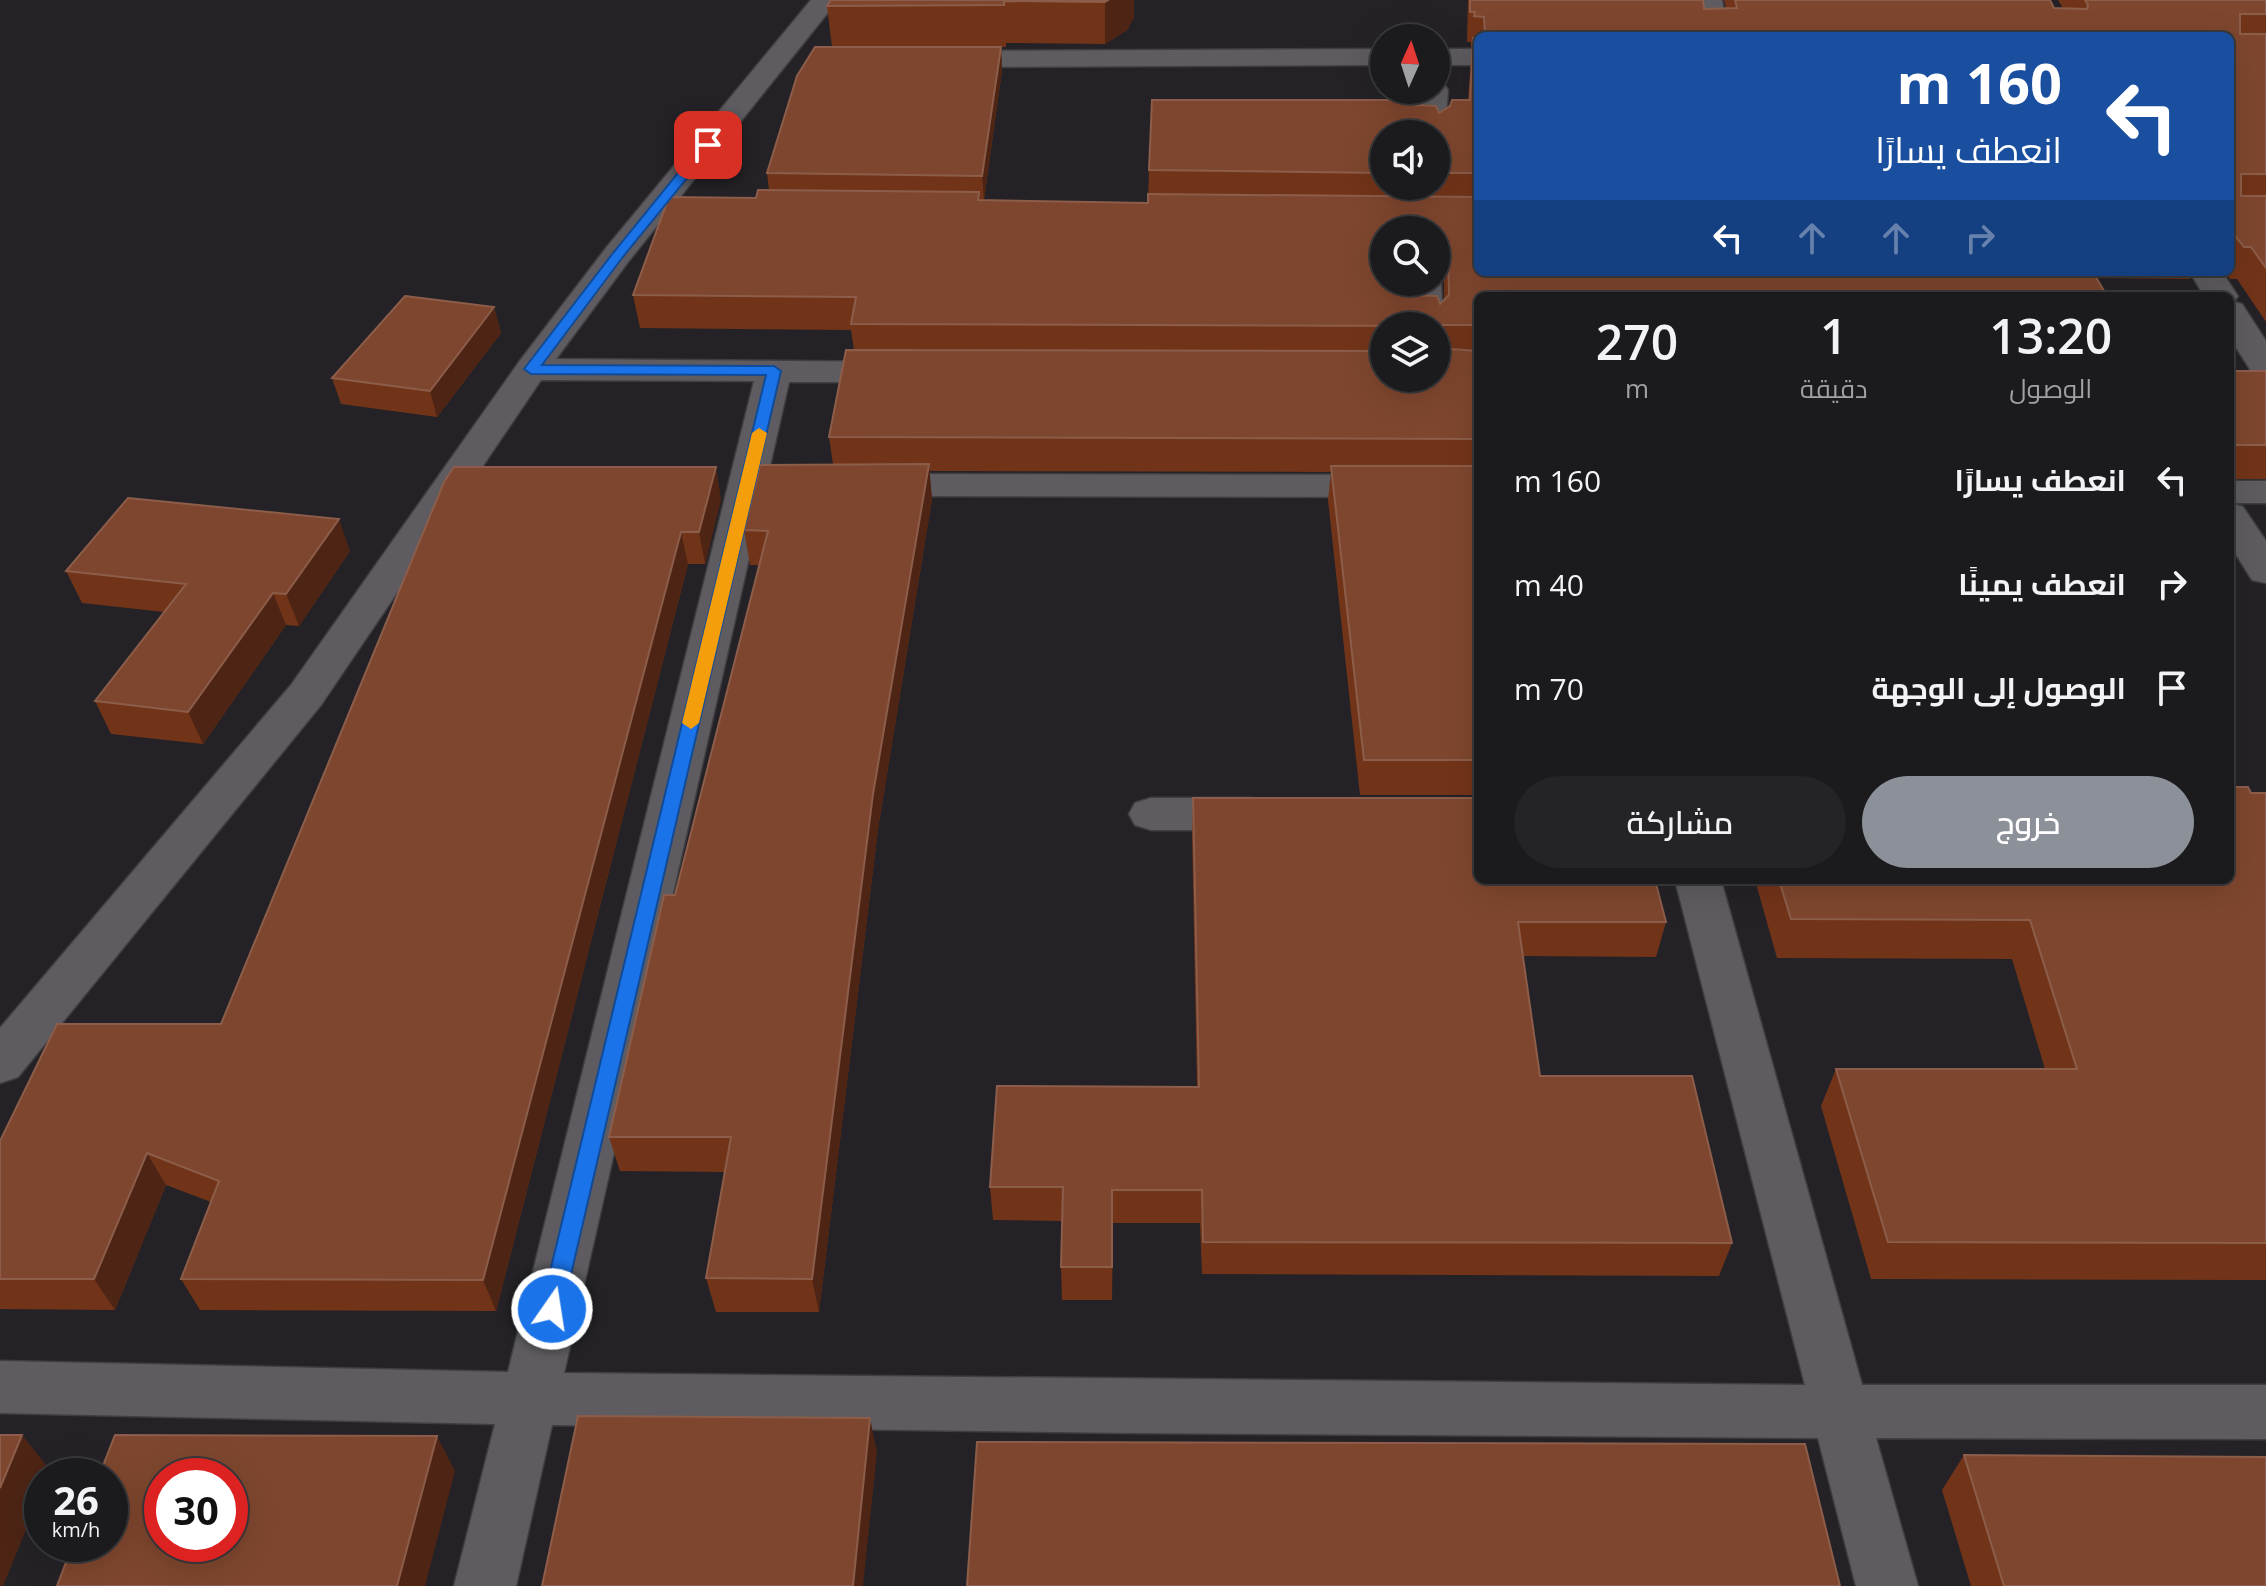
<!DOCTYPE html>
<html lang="ar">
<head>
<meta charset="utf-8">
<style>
  body { margin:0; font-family:"Open Sans",Cairo,sans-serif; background:#242325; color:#f1f3f6; direction:rtl; height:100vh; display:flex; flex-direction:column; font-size:30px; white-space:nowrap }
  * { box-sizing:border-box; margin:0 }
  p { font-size:26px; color:#a0a1a3 }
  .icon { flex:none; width:44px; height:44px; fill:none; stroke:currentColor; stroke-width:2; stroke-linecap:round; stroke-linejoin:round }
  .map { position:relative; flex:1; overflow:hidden; direction:ltr }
  .side { position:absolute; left:1474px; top:292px; width:760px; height:592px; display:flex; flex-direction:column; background:#1b1a1c; border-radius:12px; box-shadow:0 8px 32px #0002,0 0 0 2px #39383b; direction:rtl }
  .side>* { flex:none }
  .top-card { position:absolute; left:1474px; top:32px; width:760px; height:244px; border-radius:12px; box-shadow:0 8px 32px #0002,0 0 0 2px #39383b; direction:rtl; background:#1a4fa0; color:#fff; overflow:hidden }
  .needle { width:52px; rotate:3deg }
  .controls { position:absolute; left:1370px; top:24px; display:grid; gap:16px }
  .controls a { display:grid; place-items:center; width:80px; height:80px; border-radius:50%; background:#1b1a1c; box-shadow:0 8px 32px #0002,0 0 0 2px #39383b; font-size:40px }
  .speed { position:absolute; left:24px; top:1458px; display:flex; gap:16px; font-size:40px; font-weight:700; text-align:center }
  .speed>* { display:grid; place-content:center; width:104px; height:104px; border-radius:50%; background:#1b1a1c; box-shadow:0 8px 32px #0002,0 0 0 2px #39383b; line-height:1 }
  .speed small { font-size:20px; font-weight:400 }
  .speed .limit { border:12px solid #d22; background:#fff; color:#111 }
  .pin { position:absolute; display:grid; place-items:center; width:68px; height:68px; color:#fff; margin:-34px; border-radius:16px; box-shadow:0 4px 12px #0006 }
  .me { position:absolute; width:88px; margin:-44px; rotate:13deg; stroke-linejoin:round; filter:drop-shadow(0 0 6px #0008) }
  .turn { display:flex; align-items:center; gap:28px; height:168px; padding:0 40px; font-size:36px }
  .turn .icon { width:104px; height:104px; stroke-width:2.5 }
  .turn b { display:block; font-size:56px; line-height:68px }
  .lanes { display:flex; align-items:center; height:76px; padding:0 40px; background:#0003; justify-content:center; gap:40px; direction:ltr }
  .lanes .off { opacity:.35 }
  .eta { display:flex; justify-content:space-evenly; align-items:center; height:136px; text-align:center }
  .eta b { font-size:48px; font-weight:600; line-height:56px }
  .primary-button { display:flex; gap:16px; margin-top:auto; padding:16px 40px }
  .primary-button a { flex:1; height:92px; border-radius:48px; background:#8c9099; color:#fff; font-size:32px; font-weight:600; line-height:92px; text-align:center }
  .primary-button a+a { background:#242325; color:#f1f3f6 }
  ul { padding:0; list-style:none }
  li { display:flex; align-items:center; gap:24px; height:104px; padding:0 40px }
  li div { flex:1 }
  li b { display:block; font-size:30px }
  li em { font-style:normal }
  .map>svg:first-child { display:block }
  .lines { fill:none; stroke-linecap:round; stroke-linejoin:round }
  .minor-casing { stroke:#3f3e41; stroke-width:3 }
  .minor { fill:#5e5c60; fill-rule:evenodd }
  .wall { fill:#723419; fill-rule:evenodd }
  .shaded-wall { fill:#4e2515 }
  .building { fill:#7e462e; stroke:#8c5d4a; stroke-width:2; fill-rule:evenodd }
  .route { fill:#1a73e8; stroke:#114b97; stroke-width:2 }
  .slow { fill:#f59e0b }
</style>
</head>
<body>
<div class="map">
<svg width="2266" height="1586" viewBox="0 0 2266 1586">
  <rect width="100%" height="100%" fill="#242226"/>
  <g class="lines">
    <g class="minor-casing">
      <path id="minor" d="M811 0H838L628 262 556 359 901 362 913 365 918 372 913 379 901 382H789L564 1373 1805 1385 1675 880H1721L1862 1385H2266V1439L1876 1438 1918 1586H1856L1818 1438 1133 1433 552 1425 516 1586H454L495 1424 0 1413V1361L508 1372 754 381 541 380 321 705 18 1077 0 1083V1028L291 685 519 362 606 248Z
        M1696 0H1722L1728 36H1700Z
        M1384 49V65L940 67 930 65 926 59 930 53 940 51Z
        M1436 49H1478V65H1436Z
        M1436 82 1444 84 1448 90 1445 134 1436 141V134H1415L1420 90H1436Z
        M2190 272H2222L2238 296 2234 302 2242 304 2266 341V377L2253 374 2230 338V296H2204Z
        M1436 275 1441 282 1443 326 1436 334V326H1409V282H1436Z
        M872 474 1478 475V497L872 496 859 493 853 485 859 477Z
        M2230 481H2266V503H2230Z
        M2230 503 2243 507 2266 541V583L2252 580 2230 545Z
        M1151 798H1252L1268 803 1274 814 1268 825 1252 830H1151L1135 825 1129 814 1135 803Z"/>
    </g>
    <use href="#minor" class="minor"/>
  </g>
  <path class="wall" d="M831 0H1134V17L1127 30 1105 44 1006 43V47H1001L1002 70 984 200 1148 203 1149 170 1416 105 1439 113 1468 100 1472 46H1471V42H1467L1468 0H1703L1704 9 1726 8 1724 0H2050L2054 8H2063L2058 0H2266V322L2237 279H2230L2224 272H2230V36H1478V795H1360L1328 500 1331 472 929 471 932 499 878 829 819 1312H716L706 1278 725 1172 620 1171 609 1137 675 895 759 565H750L744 530 833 464 829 437 854 350 851 330 640 328 633 295 756 198 769 190 767 173 832 47 827 6ZM1384 134H1436V186H1384ZM1384 230H1436V273L1444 282V300L1440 304 1410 295ZM1384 326H1436V378H1384Z
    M2093 272H2193L2190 279 2097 278Z
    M494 307 501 333 437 417 341 404 332 378Z
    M2230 371H2266V479H2230Z
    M444 482 721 499 705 564H688L496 1311 200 1310 181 1279 211 1202 166 1185 115 1310 0 1309V1141L221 1024Z
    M350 551 299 626 286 625 203 744 111 734 95 701 164 612 82 603 66 571Z
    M2251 793H2266V1280L1871 1279 1821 1106 1836 1069H2045L2012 959 1777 958 1755 880H2230Z
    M1193 798 1666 922 1656 957 1523 956 1540 1076 1732 1243 1719 1276 1202 1274 1200 1223H1113L1112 1300H1062L1061 1267 1062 1221 993 1220 990 1187 1197 1087 1192 833Z
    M1964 1455 2266 1586H1971L1942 1490Z"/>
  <path class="shaded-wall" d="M1108 0H1134V17L1127 30 1105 44V2Z
    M1001 47 1002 70 984 200 982 176Z
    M1440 240 1436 273 1437 247Z
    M494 307 501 333 437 417 430 391Z
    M1440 325 1436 358 1437 328Z
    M929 464 932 499 878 829 819 1312 812 1279 873 794Z
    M716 467 721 499 705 564 699 532Z
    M339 519 350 551 299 626 286 594Z
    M681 532 688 564 496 1311 483 1280Z
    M273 593 286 625 203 744 188 712Z
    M147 1153 166 1185 115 1310 94 1279Z
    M870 1418 877 1453 863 1586H853Z
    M22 1435 50 1470 48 1476H42V1491L3 1586H0V1488Z
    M437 1436 455 1471 425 1586H397Z"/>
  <path class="building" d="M831 0H1108L1105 2 1004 1V5L827 6Z
    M1470 0H1703L1704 9 1737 8 1735 0H2050L2054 8 2087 9 2088 5 2085 0H2266V14H2240V34H2266V174H2241V196H2266V268L2251 247H2244L2236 237H2230V36H1481L1485 35 1484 17 1474 16 1475 12H1470Z
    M1478 37V173H1436V134H1384V173L1149 170 1152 100H1416V105L1436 106 1439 113 1450 106 1452 100H1470L1473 38Z
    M815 47H1001L982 176 767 173 797 76Z
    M758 190 979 192 978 200 1148 203V194L1478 197V272H2093L2107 296H1478V325H1440L1437 328V342H1436V326L851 324 856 297 633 295 669 197 756 198ZM1384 230H1436V247L1440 240 1448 250 1449 295 1440 304 1437 296 1410 295V282H1384Z
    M405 296 494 307 430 391 332 378Z
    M1436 348 1478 351V439L829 437 846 350 1384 351V378H1436Z
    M2230 371H2266V445H2230Z
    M929 464 873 794 812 1279 706 1278 731 1137H609L664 895H675L768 531 744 530 760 465Z
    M1331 466H1478V760H1364Z
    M454 467H716L699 532H681L483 1280 181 1279 219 1181 147 1153 94 1279H0V1141L57 1024H221L444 482Z
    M128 498 339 519 286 594 273 593 188 712 95 701 186 584 66 571Z
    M2230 787H2248L2251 793H2266V1243L1888 1242 1836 1069H2077L2030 920 1791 919 1779 880H2230Z
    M1193 798H1478V880H1655L1666 922H1518L1540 1076H1692L1732 1243 1203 1242 1202 1190H1112V1267H1061L1063 1187H990L997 1086 1199 1087Z
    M578 1416 870 1418 853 1586H542Z
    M0 1435H22L0 1488Z
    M115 1435 437 1436 397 1586H57L73 1544H110V1476H99ZM162 1476H230V1544H162Z
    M977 1442 1805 1444 1840 1586H967Z
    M1964 1455 2266 1457V1586H2004Z"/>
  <path class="route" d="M703 142 714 145 622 258 542 365 774 366 781 371 563 1309 560 1316 552 1319 544 1316 541 1309 766 375 531 374 524 369 613 253Z"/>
  <path class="slow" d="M759 428 767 433 699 723 691 729 682 723 752 433Z"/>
</svg>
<div class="controls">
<a><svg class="needle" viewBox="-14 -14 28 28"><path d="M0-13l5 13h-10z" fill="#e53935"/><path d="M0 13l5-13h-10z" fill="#a0a1a3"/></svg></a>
<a><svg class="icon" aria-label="sound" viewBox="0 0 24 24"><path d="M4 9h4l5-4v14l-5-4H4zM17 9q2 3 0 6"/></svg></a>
<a><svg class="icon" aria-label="search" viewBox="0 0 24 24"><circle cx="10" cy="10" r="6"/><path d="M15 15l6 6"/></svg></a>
<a><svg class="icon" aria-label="layers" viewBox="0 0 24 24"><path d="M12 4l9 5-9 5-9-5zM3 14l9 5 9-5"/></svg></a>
</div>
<div class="speed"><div>26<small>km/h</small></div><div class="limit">30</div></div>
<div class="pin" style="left:708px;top:145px;background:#d93025"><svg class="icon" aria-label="arrive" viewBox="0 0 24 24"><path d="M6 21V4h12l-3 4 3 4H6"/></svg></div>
<svg class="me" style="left:552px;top:1309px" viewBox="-20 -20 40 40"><circle r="17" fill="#1a73e8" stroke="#fff" stroke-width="3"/><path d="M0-11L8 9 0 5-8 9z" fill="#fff"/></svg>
<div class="top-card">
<div class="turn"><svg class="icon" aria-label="left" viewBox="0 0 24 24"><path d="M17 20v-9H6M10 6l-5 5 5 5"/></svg><div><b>160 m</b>انعطف يسارًا</div></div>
<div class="lanes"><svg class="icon" aria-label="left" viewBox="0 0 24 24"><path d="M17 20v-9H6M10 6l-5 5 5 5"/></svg><svg class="icon off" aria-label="ahead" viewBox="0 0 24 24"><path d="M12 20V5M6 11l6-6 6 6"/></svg><svg class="icon off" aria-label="ahead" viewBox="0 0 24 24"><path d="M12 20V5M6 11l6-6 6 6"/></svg><svg class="icon off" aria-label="right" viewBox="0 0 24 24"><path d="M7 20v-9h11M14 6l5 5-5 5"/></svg></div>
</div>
<section class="side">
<div class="eta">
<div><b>13:20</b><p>الوصول</p></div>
<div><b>1</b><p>دقيقة</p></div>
<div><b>270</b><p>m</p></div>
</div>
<ul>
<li><svg class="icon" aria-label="left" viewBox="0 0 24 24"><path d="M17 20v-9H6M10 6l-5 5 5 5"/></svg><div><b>انعطف يسارًا</b></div><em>160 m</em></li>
<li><svg class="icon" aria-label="right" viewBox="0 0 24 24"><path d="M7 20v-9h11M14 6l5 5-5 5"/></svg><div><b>انعطف يمينًا</b></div><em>40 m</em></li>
<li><svg class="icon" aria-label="arrive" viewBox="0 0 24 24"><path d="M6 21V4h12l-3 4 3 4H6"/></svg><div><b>الوصول إلى الوجهة</b></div><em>70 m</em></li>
</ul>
<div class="primary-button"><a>خروج</a><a>مشاركة</a></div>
</section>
</div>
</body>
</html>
